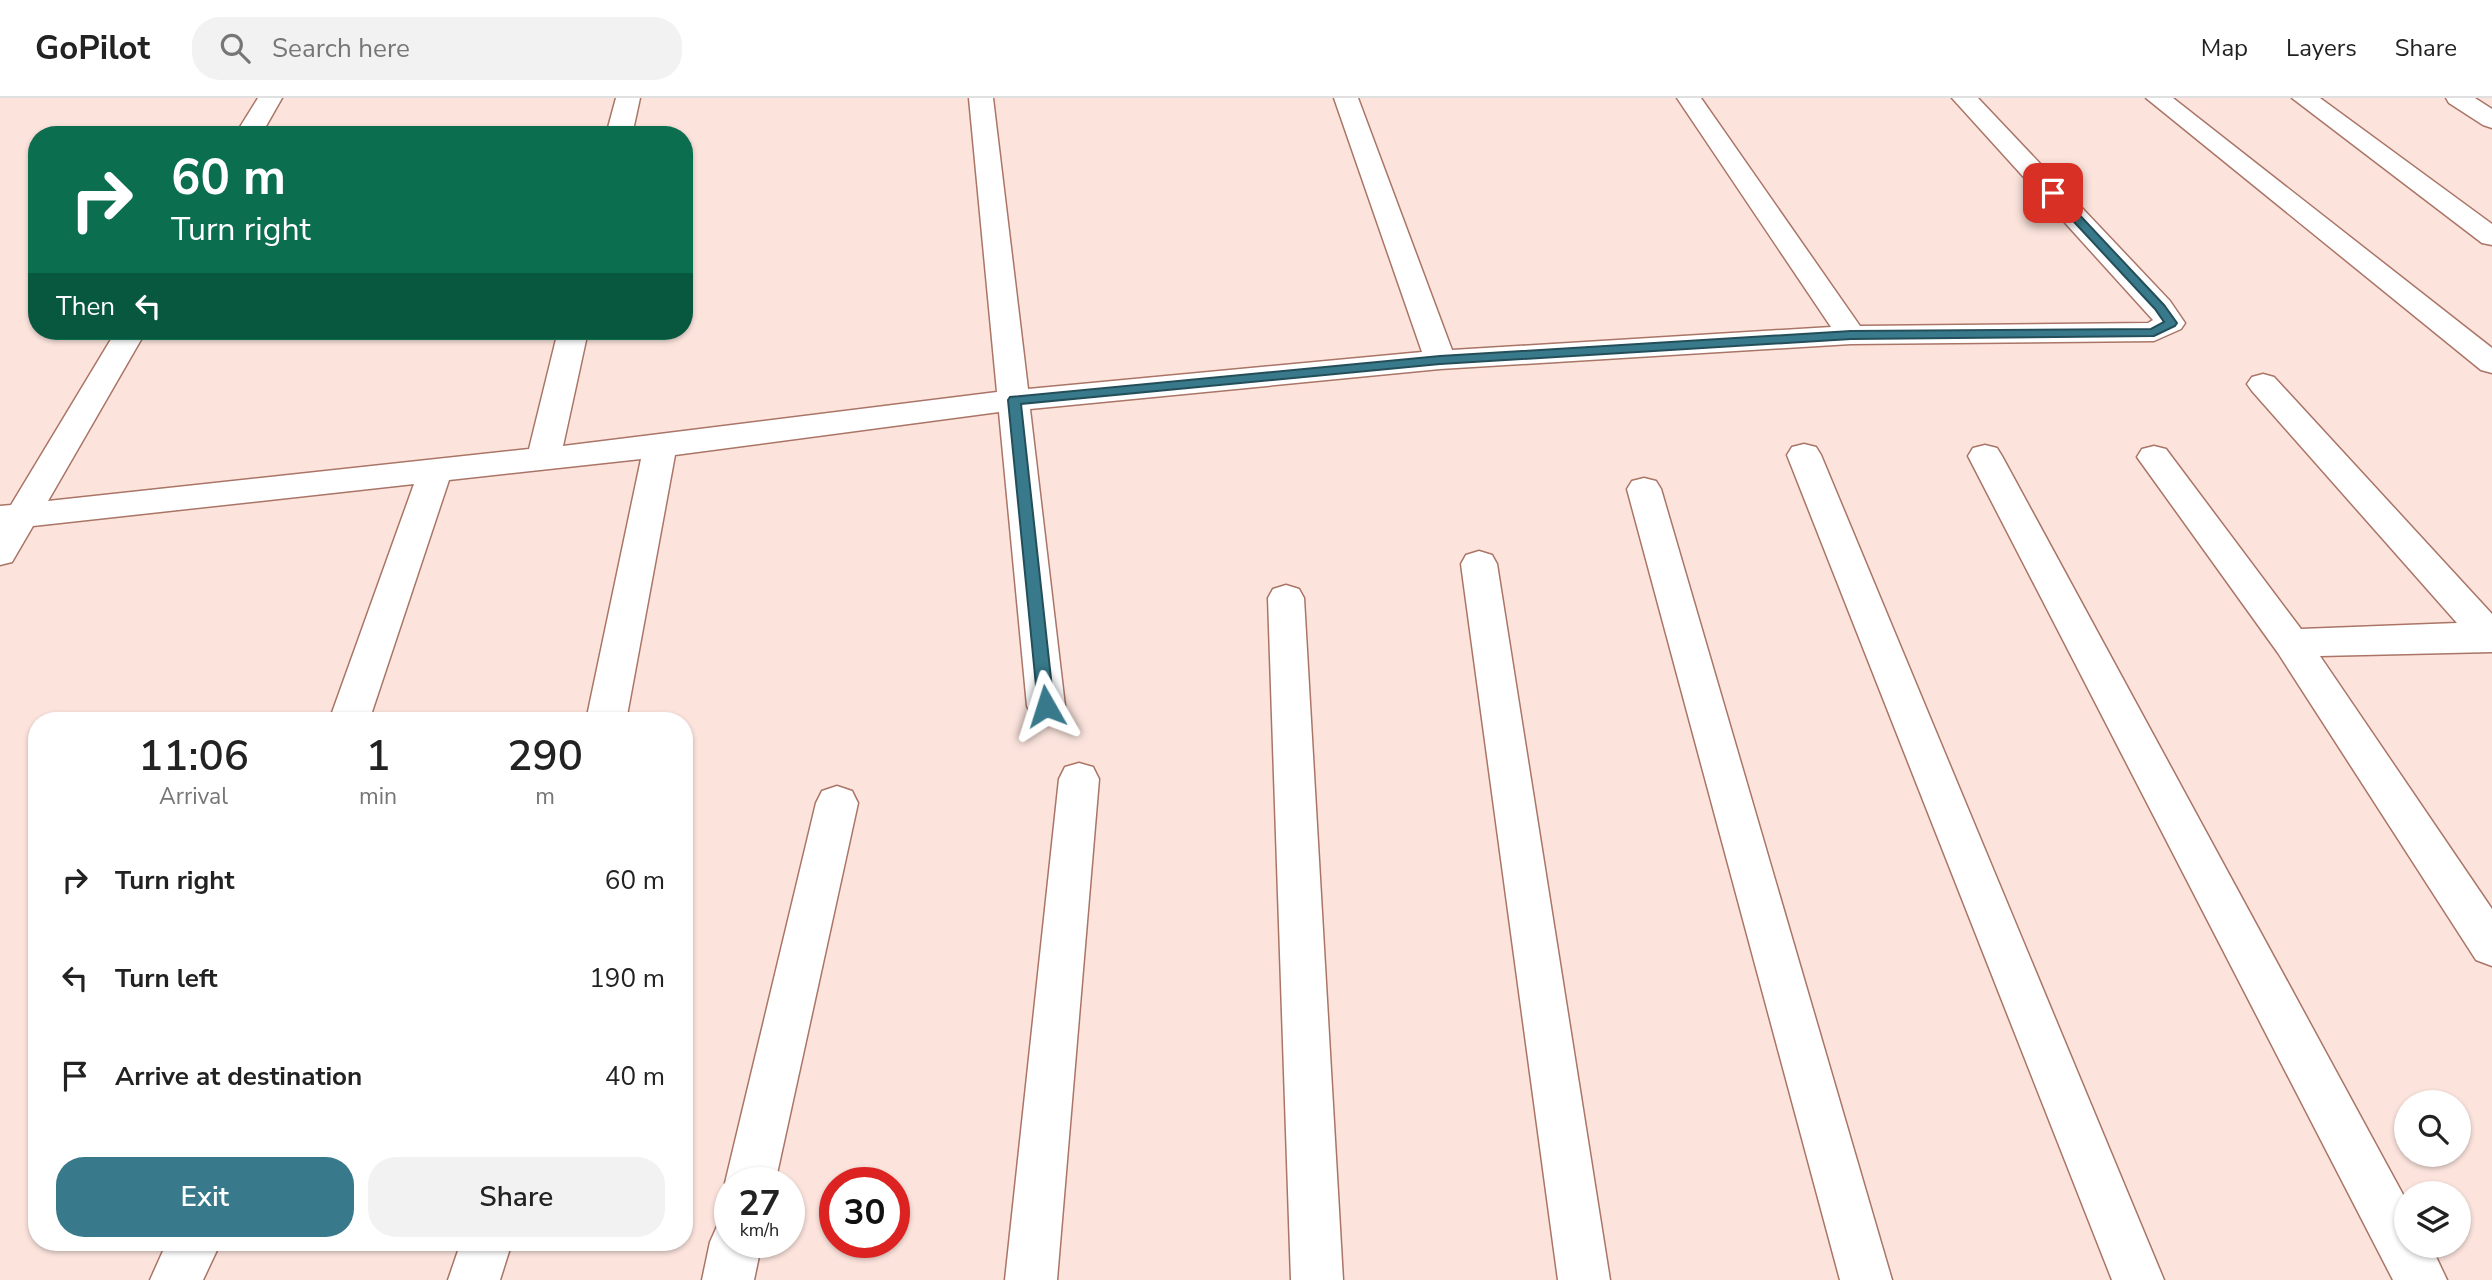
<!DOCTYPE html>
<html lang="en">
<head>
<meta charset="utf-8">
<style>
  body { margin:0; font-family:"Nunito Sans",sans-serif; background:#f2f2f2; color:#222; height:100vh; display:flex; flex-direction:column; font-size:26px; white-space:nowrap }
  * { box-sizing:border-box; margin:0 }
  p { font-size:23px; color:#767676 }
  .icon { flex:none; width:38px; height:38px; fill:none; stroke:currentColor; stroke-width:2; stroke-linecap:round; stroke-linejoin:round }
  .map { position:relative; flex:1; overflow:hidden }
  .sheet { position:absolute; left:28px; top:614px; width:665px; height:539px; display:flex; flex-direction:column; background:#fff; border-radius:28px; box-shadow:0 2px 5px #0004 }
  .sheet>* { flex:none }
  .hud { position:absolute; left:28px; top:28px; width:665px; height:214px; border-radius:28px; box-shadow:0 2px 5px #0004; background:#0b6e4f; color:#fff; overflow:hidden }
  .tools { position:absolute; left:2394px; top:992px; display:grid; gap:14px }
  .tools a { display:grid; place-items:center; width:77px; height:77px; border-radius:50%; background:#fff; box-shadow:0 2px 5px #0004; font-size:35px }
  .speed { position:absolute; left:714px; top:1069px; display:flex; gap:14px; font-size:35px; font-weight:700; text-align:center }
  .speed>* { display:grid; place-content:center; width:91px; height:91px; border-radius:50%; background:#fff; box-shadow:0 2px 5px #0004; line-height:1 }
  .speed small { font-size:18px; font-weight:400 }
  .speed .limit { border:10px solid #d22; background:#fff; color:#111 }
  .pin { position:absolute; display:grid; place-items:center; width:60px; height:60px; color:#fff; margin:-30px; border-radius:14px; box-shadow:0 4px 10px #0006 }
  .me { position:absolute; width:77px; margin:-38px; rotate:354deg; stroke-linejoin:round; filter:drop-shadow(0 0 5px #0008) }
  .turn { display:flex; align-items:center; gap:24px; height:147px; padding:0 28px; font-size:32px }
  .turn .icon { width:91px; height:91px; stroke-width:2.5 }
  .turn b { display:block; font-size:49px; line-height:60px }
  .then { display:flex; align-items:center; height:66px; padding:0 28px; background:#0003; gap:14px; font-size:26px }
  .eta { display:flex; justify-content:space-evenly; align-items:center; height:119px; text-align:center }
  .eta b { font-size:42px; font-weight:600; line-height:49px }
  .action { display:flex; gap:14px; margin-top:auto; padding:14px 28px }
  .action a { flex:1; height:80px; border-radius:28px; background:#387a8b; color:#fff; font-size:28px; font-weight:600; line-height:80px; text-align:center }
  .action a+a { background:#f2f2f2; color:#222 }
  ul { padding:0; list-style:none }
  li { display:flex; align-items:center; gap:21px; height:98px; padding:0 28px }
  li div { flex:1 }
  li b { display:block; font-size:26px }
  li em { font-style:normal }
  header { display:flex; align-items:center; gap:42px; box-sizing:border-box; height:98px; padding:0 35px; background:#fff; border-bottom:2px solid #e0e0e0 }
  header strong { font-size:33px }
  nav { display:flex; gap:38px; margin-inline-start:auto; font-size:24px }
  .search { width:490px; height:63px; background:#f2f2f2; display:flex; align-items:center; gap:18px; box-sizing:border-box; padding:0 24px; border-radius:28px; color:#767676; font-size:26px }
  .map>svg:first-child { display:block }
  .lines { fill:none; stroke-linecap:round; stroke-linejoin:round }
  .street-casing { stroke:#aa7566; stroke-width:3 }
  .street { fill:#fff; fill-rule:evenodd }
  .route { fill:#387a8b; stroke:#244f5a; stroke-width:2 }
</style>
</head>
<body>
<header>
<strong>GoPilot</strong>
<div class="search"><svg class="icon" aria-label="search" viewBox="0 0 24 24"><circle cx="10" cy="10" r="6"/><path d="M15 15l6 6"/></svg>Search here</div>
<nav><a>Map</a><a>Layers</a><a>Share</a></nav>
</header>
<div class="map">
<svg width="2492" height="1182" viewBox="0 0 2492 1182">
  <rect width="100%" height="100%" fill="#fce4dd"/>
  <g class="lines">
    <g class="street-casing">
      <path id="street" d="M258 0H282L261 37H235Z
        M616 0H640L632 37H606Z
        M969 0H993L1028 291 1422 254 1334 0H1358L1452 252 1831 229 1677 0H1701L1860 228 2148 225 2153 222 1952 0H1978L2170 203 2185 225 2181 231 2154 243 1851 246 1440 271 1030 311 1065 608 1060 619 1046 623 1032 619 1027 608 999 314 675 357 626 623H586L641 361 449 382 369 623H329L414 386 33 428 12 464 0 467V408L11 407 116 233H146L48 403 529 351 558 233H588L563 348 997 294Z
        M2146 0H2173L2492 250V275L2481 272Z
        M2292 0H2320L2492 126V147L2482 145Z
        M2446 0H2475L2492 11V30L2483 27 2449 5Z
        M2263 276 2274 279 2492 516V554L2320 558 2492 811V868L2476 862 2278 555 2137 359 2142 351 2154 348 2166 351 2301 531 2457 525 2252 293 2247 286 2252 279Z
        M1804 346 1816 349 1821 357 2164 1182H2112L1787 357 1792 349Z
        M1985 347 1997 350 2002 358 2406 1102V1148H2431L2447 1182H2393L1968 358 1973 350Z
        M1644 380 1656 383 1661 391 1892 1182H1840L1627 391 1632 383Z
        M1479 453 1492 457 1497 466 1610 1182H1558L1461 466 1466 457Z
        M1286 487 1299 491 1304 500 1343 1182H1291L1268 500 1273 491Z
        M1079 665 1093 669 1099 681 1057 1182H1005L1059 681 1065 669Z
        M837 688 852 693 858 705 775 1085H730V1096L725 1085 816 705 822 693Z
        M730 1121V1144H762L754 1182H702L710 1144 718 1126Z
        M167 1144H215L218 1150 203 1182H150Z
        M461 1144H512L500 1182H448Z"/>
    </g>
    <use href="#street" class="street"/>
  </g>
  <path class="route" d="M2053 92 2057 93 2164 207 2177 225 2175 228 2154 238 1851 241 1440 266 1021 306 1054 608 1046 614 1038 608 1008 302 1010 299 1440 258 1851 233 2151 231 2164 224 2155 211 2049 97 2047 95Z"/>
</svg>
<div class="tools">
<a><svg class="icon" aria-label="search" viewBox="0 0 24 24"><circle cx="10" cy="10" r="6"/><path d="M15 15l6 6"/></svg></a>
<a><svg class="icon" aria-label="layers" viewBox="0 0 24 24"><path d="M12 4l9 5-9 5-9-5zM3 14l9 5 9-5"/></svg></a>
</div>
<div class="speed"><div>27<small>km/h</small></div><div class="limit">30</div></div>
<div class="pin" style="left:2053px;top:95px;background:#d93025"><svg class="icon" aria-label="arrive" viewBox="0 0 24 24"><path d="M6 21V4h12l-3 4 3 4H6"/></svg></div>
<svg class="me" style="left:1046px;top:608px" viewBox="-20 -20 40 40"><path d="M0-17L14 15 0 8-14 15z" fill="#387a8b" stroke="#fff" stroke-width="4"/></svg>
<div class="hud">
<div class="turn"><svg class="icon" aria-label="right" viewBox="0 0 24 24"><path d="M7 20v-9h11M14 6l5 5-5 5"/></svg><div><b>60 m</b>Turn right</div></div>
<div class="then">Then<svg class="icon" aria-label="left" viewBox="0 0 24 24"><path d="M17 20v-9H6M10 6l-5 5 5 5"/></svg></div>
</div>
<section class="sheet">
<div class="eta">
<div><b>11:06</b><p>Arrival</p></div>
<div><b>1</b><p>min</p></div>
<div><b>290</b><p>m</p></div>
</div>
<ul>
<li><svg class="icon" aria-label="right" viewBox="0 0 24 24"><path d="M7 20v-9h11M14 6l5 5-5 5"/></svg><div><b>Turn right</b></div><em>60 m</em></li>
<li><svg class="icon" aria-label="left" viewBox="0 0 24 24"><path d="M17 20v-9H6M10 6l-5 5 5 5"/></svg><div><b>Turn left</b></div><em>190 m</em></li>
<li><svg class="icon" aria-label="arrive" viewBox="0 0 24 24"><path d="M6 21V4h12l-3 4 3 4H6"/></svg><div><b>Arrive at destination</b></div><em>40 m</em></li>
</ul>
<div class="action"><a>Exit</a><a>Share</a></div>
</section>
</div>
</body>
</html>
